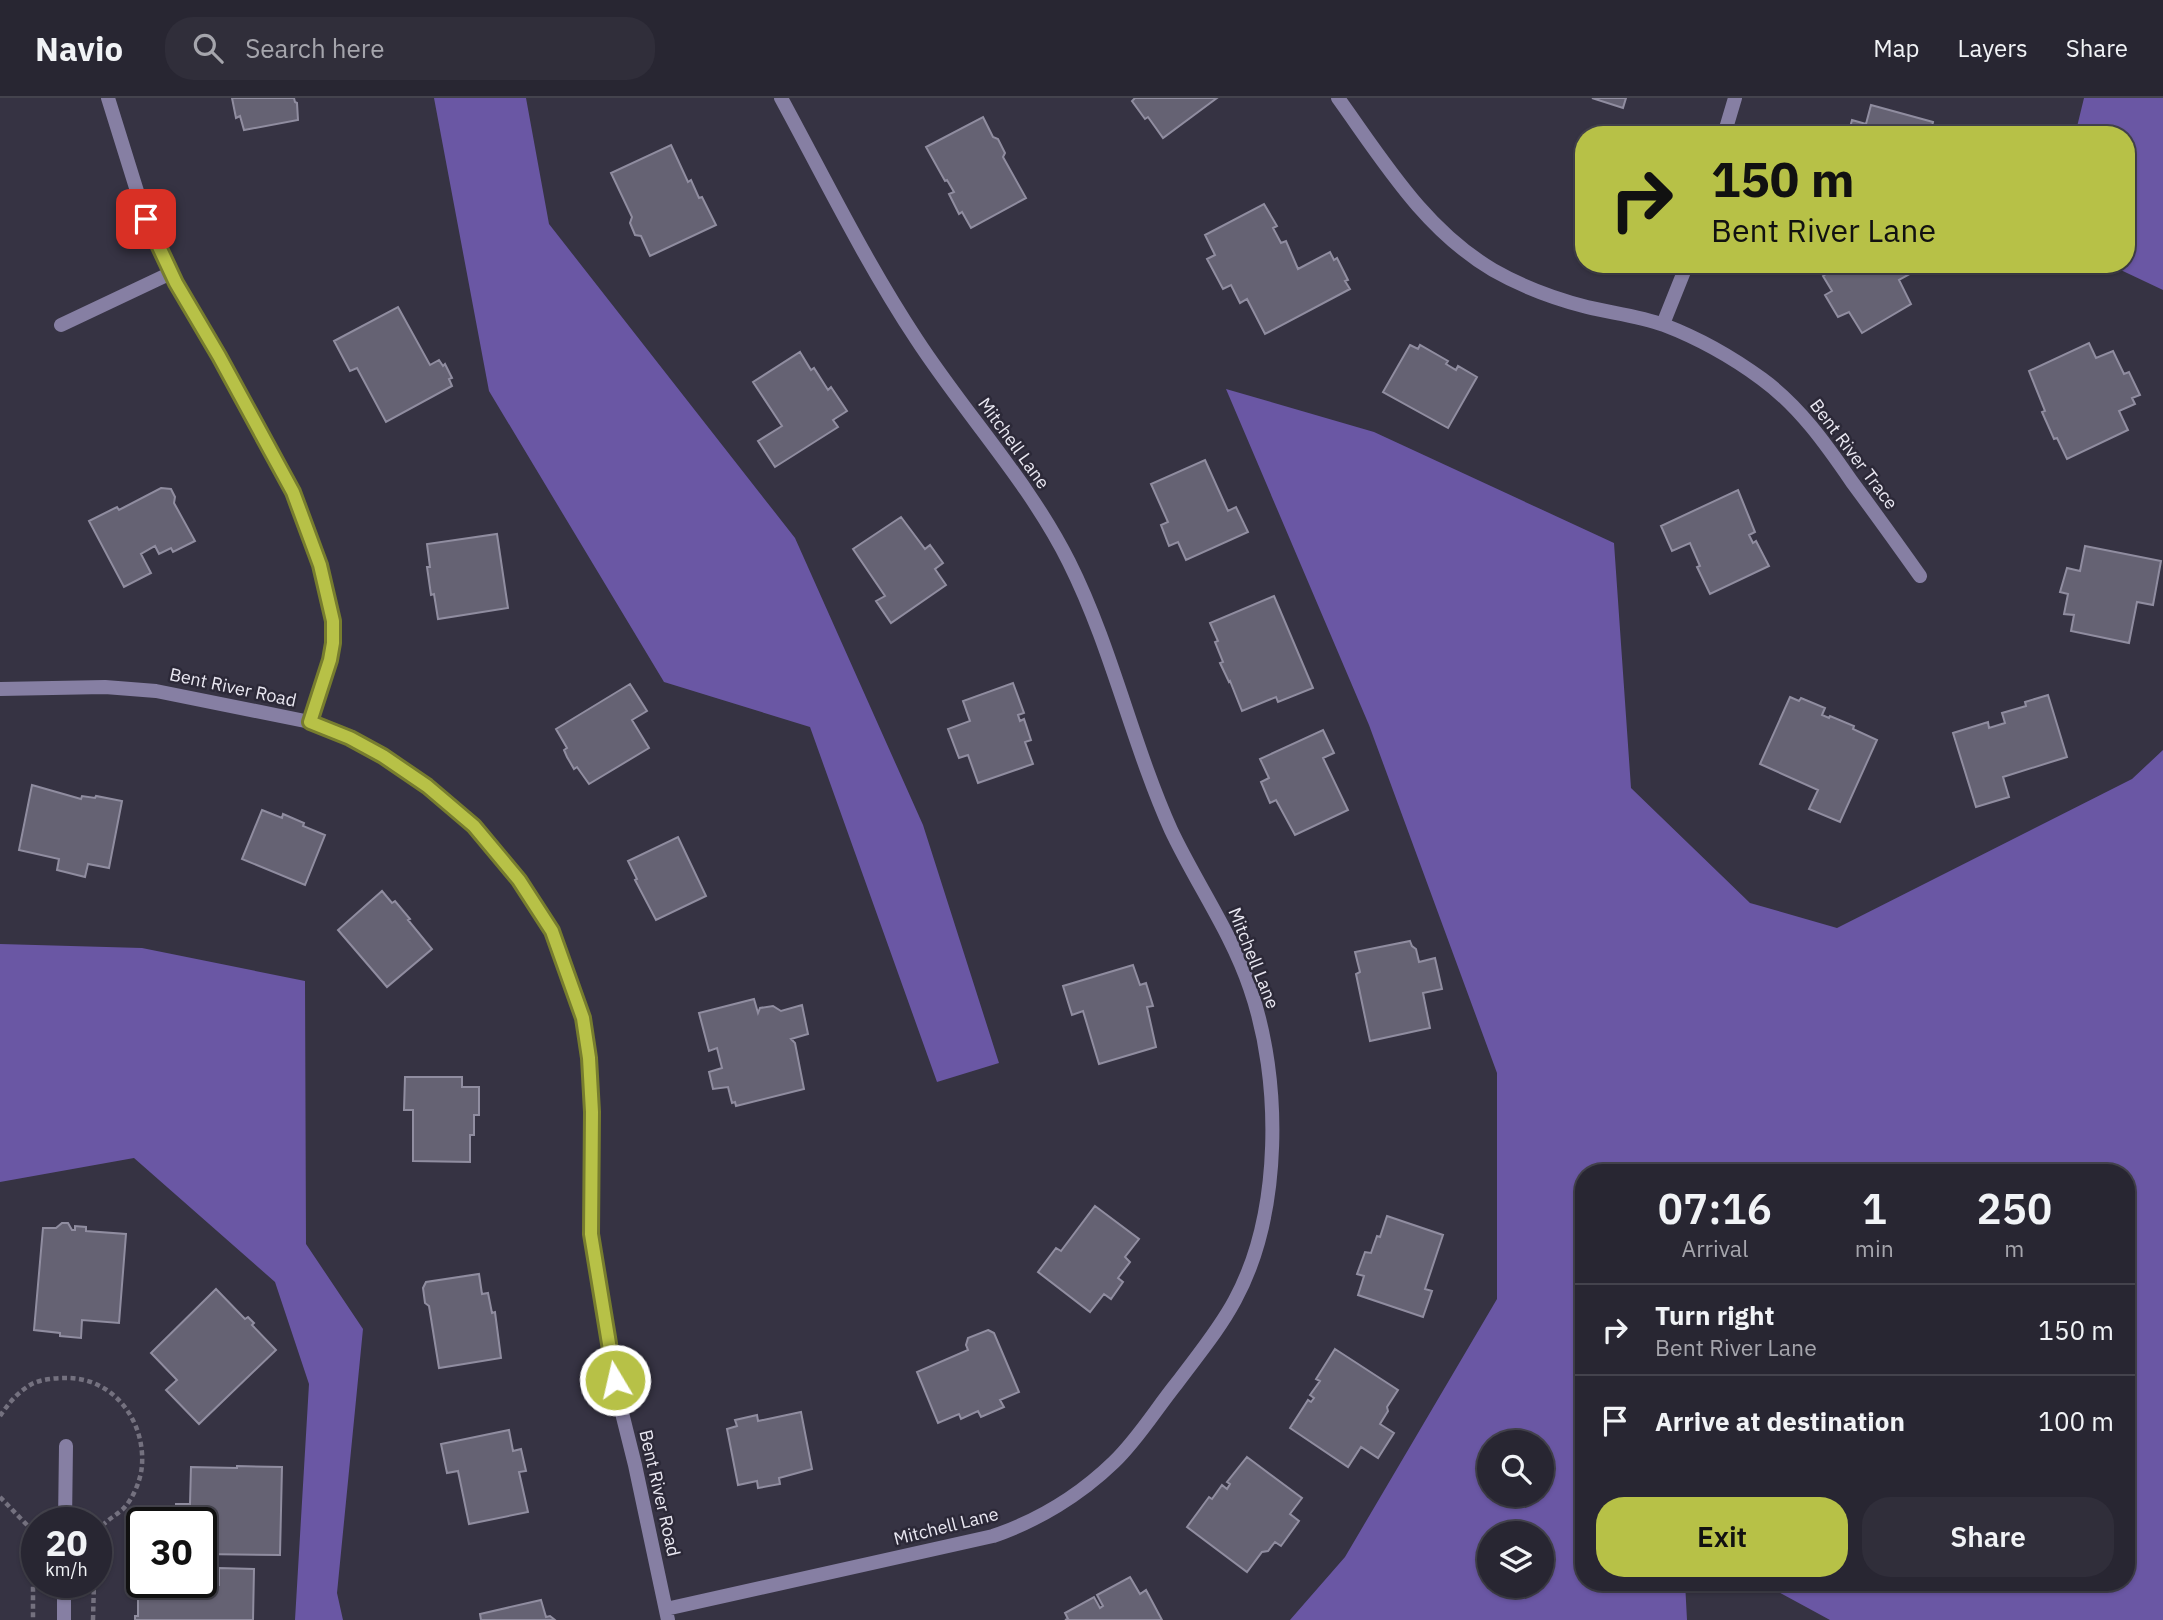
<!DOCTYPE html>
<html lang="en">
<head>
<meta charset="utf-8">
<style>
  body { margin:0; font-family:"IBM Plex Sans",sans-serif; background:#302e3a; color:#f1f3f6; height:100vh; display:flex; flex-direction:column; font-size:26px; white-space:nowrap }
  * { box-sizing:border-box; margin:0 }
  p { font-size:23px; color:#a5a5ac }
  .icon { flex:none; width:38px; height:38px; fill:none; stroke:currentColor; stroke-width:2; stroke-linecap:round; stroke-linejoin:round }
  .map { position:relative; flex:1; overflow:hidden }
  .panel { position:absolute; left:1575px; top:1066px; width:560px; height:427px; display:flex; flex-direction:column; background:#282632; border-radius:28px; box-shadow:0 2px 5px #0004,0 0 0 2px #44434d }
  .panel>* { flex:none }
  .hud { position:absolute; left:1575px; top:28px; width:560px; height:147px; border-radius:28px; box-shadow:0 2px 5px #0004,0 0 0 2px #44434d; background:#b7c147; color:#111; overflow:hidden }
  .fabs { position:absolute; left:1477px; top:1332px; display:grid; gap:14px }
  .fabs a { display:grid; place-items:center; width:77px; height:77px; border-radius:50%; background:#282632; box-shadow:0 2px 5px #0004,0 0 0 2px #44434d; font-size:35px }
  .speed { position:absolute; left:21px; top:1409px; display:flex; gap:14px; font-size:35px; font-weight:700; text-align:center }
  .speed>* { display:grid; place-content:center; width:91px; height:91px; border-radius:50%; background:#282632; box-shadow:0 2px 5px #0004,0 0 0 2px #44434d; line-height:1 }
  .speed small { font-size:18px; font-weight:400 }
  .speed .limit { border:4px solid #111; border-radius:10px; background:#fff; color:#111 }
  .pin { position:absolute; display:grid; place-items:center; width:60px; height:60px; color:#fff; margin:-30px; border-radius:14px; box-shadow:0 4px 10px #0006 }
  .me { position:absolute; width:77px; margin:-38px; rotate:351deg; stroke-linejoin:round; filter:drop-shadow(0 0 5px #0008) }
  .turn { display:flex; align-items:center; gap:24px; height:147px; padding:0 21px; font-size:32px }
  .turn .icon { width:91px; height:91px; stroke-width:2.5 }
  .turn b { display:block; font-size:49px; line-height:60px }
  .eta { display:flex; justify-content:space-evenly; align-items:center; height:119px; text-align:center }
  .eta b { font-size:42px; font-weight:600; line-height:49px }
  .action { display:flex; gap:14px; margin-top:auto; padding:14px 21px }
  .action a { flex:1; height:80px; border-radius:28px; background:#b7c147; color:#111; font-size:28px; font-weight:600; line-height:80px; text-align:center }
  .action a+a { background:#302e3a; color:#f1f3f6 }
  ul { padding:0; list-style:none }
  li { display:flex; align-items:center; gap:21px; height:91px; padding:0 21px; border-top:2px solid #44434d }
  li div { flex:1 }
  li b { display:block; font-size:26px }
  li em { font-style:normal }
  header { display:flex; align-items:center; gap:42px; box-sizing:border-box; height:98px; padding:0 35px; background:#282632; border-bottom:2px solid #44434d }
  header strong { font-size:33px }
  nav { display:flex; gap:38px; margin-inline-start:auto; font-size:24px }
  .search { width:490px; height:63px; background:#302e3a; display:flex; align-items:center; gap:18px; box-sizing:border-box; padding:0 24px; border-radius:28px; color:#a5a5ac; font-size:26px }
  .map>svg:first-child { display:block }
  .forest { fill:#6a57a4; fill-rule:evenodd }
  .building { fill:#656273; stroke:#908da0; stroke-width:2 }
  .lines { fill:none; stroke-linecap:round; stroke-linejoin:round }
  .path { stroke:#74717f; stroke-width:4.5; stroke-dasharray:5 3.5; stroke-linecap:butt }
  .street { stroke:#867fa3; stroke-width:14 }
  .route-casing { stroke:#777d2e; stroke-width:18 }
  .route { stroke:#b7c147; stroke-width:12 }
  .labels { text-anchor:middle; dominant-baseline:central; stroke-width:5; stroke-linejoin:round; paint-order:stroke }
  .street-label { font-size:18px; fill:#eae8f2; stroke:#2c2938 }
</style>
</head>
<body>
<header>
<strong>Navio</strong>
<div class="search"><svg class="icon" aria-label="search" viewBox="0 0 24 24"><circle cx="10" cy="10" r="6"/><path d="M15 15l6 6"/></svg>Search here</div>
<nav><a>Map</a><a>Layers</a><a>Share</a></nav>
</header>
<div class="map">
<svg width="2163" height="1522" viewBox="0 0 2163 1522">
  <rect width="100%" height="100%" fill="#363343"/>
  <path class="forest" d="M434 0H526L549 126 795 440 923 727 999 965 937 984 810 629 664 584 489 293Z
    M2084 0H2163V192L2108 166H2126V37H2075Z
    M1226 291 1374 334 1614 445 1631 690 1750 805 1837 830 2132 681 2163 652V1522H1830L1760 1484H2126V1074H1584V1484H1685L1687 1522H1290L1345 1459 1497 1201V975L1369 627ZM1489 1344H1542V1396H1489ZM1489 1435H1542V1488H1489Z
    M0 846 142 850 305 883 306 1146 363 1231 337 1495 343 1522H295L309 1286 275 1184 134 1060 0 1084Z"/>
  <path class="building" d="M232 0H294L295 4 297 5 298 22 244 32 240 18 236 20Z
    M1217 0 1163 40 1148 19 1145 21 1132 3 1135 0Z
    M1592 0H1626L1623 10Z
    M1871 7 1933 24 1930 37H1848L1852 22 1866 26Z
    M983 19 993 39 998 41 1005 55 1003 59 1026 100 971 130 962 114 959 116 949 96 954 94 947 82 945 83 926 49Z
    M671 47 688 84 691 82 699 100 702 99 716 127 650 158 641 138 635 137 630 125 632 119 611 75Z
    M1264 106 1277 128 1273 130 1281 145 1286 143 1298 171 1330 154 1334 162 1337 160 1348 182 1345 183 1350 191 1265 236 1247 201 1240 205 1231 187 1223 191 1207 161 1215 157 1205 137Z
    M1824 166H1911L1915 173 1899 182 1911 206 1862 235 1849 214 1838 219 1825 197 1832 193 1823 178 1829 174Z
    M398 209 430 267 439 262 443 268 445 266 452 280 449 281 452 288 386 324 357 270 350 273 334 243Z
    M2089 245 2096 260 2113 253 2124 276 2129 274 2140 297 2132 300 2135 306 2119 313 2128 332 2067 361 2057 340 2054 341 2042 314 2045 313 2029 273Z
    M1410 247 1418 251 1420 247 1448 263 1446 266 1456 272 1458 268 1477 279 1448 330 1383 294Z
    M800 254 811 272 814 270 828 292 831 289 847 313 833 322 838 329 775 369 758 343 782 328 753 284Z
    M1205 362 1228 413 1236 409 1248 434 1186 462 1178 444 1169 448 1161 427 1168 424 1151 386Z
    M161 390 171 391 175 399 174 405 195 443 173 454 171 450 159 456 155 448 141 456 151 475 124 489 89 423 117 409 119 412Z
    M1738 392 1755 434 1749 437 1753 445 1756 443 1769 468 1710 496 1697 469 1700 468 1690 445 1672 453 1661 428Z
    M901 419 925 451 930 447 943 465 935 471 946 487 891 525 876 503 885 498 853 451Z
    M497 436 508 510 438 521 434 496 431 497 427 469H430L427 446Z
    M2085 448 2161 463 2153 507 2137 504 2129 545 2071 533 2074 517 2064 516 2068 496 2060 494 2067 470 2080 473Z
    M1274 498 1313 590 1278 604 1276 599 1242 613 1230 583 1229 584 1220 565 1223 564 1215 544 1218 543 1210 525Z
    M1013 585 1024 615 1018 617 1020 623 1024 621 1031 642 1025 644 1033 666 978 685 968 657 959 660 948 631 970 623 963 603Z
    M630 586 647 613 632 622 649 650 589 686 577 669 574 671 567 659 564 652 567 650 556 631Z
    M2048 597 2067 659 2003 679 2009 699 1976 709 1953 635 1988 624 1989 630 2005 625 2002 615 2026 608 2025 604Z
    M1790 599 1799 603 1801 600 1825 610 1822 617 1829 620 1830 618 1854 628 1853 631 1877 642 1840 724 1809 711 1818 692 1760 666Z
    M1323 632 1334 655 1323 660 1348 712 1295 737 1276 702 1270 705 1261 684 1269 680 1260 661Z
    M32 687 81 701 82 698 95 700 96 698 122 703 109 770 88 766 85 779 57 772 59 761 19 752Z
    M262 712 282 720 283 716 304 725 303 728 325 737 305 787 242 761Z
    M678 739 706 798 656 822 635 782 637 781 628 763Z
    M382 793 392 805 395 803 410 821 408 822 432 851 387 889 338 832Z
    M1410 843 1412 848 1416 851 1419 864 1435 860 1442 891 1423 895 1430 930 1370 943 1356 876 1360 874 1355 854Z
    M1133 867 1140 887 1146 885 1153 908 1147 909 1156 949 1099 966 1083 913 1072 917 1063 888Z
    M754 901 758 915 760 910 773 908 781 913 802 907 808 936 791 941 795 945 804 991 736 1008 735 1004 732 1005 728 989 713 991 709 974 722 970 717 950 709 953 699 915Z
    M405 979H462V989H479V1017H474V1037H470V1064L413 1063V1012H404Z
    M1095 1108 1139 1141 1125 1159 1130 1164 1118 1180 1123 1184 1111 1201 1104 1196 1090 1214 1038 1174 1056 1150 1061 1153Z
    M1387 1118 1443 1137 1425 1191 1432 1193 1423 1219 1358 1197 1364 1178 1357 1176 1365 1154 1371 1155 1377 1138 1380 1139Z
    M62 1125H68L72 1132H75V1128L86 1129V1133L126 1136 119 1225 82 1222 81 1240 60 1238V1235L34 1232 43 1130H56Z
    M479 1176 482 1196 488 1195 492 1215 495 1214 501 1260 439 1270 429 1208 425 1205 423 1190 426 1184Z
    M216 1191 245 1221 248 1219 254 1225 252 1227 276 1252 199 1326 166 1292 177 1282 151 1255Z
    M988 1232 994 1235 1019 1294 1000 1302 1004 1309 981 1319 978 1313 961 1321 959 1316 938 1325 917 1274 968 1252 966 1247 968 1240Z
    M1335 1251 1398 1292 1387 1309 1388 1313 1380 1326 1394 1335 1378 1360 1361 1349 1348 1369 1290 1330 1308 1302 1311 1304 1314 1300 1310 1297 1320 1283 1316 1281Z
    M801 1314 812 1371 779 1380 780 1386 758 1390 757 1383 738 1387 727 1331 737 1328 735 1322 757 1317 758 1323Z
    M509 1332 513 1353 521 1351 526 1373 519 1374 528 1414 469 1426 458 1373 447 1375 441 1346Z
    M1247 1359 1302 1400 1290 1416 1299 1423 1281 1448 1275 1444 1268 1453 1262 1454 1247 1474 1187 1429 1209 1399 1212 1401 1222 1387 1227 1391 1230 1386 1227 1384Z
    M237 1368 282 1369 280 1457 201 1456V1424H176V1406H190L191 1369 237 1370Z
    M219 1470 254 1471 253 1522H135V1518H138V1480H142V1484H185V1486L219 1487Z
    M1130 1479 1140 1496 1146 1492 1162 1522H1065L1068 1521 1065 1515 1094 1499 1100 1510 1103 1508 1097 1497Z
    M541 1502 546 1519 550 1518 555 1522H481L480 1516Z"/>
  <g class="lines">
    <path class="path" d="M0 1318C8 1306 17 1295 30 1287 40 1281 55 1280 67 1280 113 1280 145 1322 142 1367 141 1382 133 1401 123 1411 113 1420 102 1424 96 1437
      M0 1399 28 1428 33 1442V1522
      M93 1522 94 1484"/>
    <path class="street" d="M108 0 146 122 176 185 219 258 293 394 320 467 333 523V545L330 562 310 624
      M1338 0C1384 64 1424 131 1493 172 1521 188 1556 201 1587 209 1612 215 1640 218 1664 227 1698 240 1732 259 1762 281 1799 308 1826 346 1852 384 1875 415 1898 447 1920 478
      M1724 37 1735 0
      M1663 226 1687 166
      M61 227 171 175
      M0 591 105 589 156 593 310 624 350 640 383 658 427 688 474 728 519 781 552 833 583 920 589 960 592 1014 591 1136 620 1307 635 1367 668 1522
      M65 1424 66 1348
      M666 1511 993 1438C1037 1423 1080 1397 1114 1364 1138 1341 1156 1311 1177 1285 1197 1258 1219 1232 1235 1202 1282 1115 1282 982 1250 890 1231 834 1196 785 1171 732 1132 645 1112 550 1069 464 1029 384 966 317 917 242 866 165 825 81 781 0
      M64 1522V1484"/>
  </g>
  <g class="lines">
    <g class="route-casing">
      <path id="route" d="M146 121 176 185 219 258 293 394 320 467 333 523V545L330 562 310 624 350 640 383 658 427 688 474 728 519 782 552 833 583 920 589 960 592 1014 591 1136 615 1282"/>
    </g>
    <use href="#route" class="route"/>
  </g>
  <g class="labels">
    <g class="street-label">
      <text transform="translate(1014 345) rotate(54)">Mitchell Lane</text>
      <text transform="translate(1854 356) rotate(53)">Bent River Trace</text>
      <text transform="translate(233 589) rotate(12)">Bent River Road</text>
      <text transform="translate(1254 860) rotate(68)">Mitchell Lane</text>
      <text transform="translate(660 1395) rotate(77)">Bent River Road</text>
      <text transform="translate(946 1428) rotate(-14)">Mitchell Lane</text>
    </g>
  </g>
</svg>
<div class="fabs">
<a><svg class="icon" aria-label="search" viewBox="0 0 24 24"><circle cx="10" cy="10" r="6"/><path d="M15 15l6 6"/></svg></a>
<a><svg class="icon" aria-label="layers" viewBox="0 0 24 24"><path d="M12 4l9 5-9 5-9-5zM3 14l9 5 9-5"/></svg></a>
</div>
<div class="speed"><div>20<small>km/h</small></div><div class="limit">30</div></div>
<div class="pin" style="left:146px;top:121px;background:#d93025"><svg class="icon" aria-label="arrive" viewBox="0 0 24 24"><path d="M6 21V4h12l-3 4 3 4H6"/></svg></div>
<svg class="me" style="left:615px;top:1282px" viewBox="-20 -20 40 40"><circle r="17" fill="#b7c147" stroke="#fff" stroke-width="3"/><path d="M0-11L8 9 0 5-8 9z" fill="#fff"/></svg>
<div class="hud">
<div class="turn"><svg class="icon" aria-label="right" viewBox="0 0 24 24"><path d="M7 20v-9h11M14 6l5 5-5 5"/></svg><div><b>150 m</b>Bent River Lane</div></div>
</div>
<section class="panel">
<div class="eta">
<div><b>07:16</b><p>Arrival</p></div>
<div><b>1</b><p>min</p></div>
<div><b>250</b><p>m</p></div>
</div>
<ul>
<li><svg class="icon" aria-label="right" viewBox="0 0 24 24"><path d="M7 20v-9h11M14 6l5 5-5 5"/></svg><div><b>Turn right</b><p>Bent River Lane</p></div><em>150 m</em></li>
<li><svg class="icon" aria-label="arrive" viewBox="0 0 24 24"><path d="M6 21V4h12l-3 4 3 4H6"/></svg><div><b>Arrive at destination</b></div><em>100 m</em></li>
</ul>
<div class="action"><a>Exit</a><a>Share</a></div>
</section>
</div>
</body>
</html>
